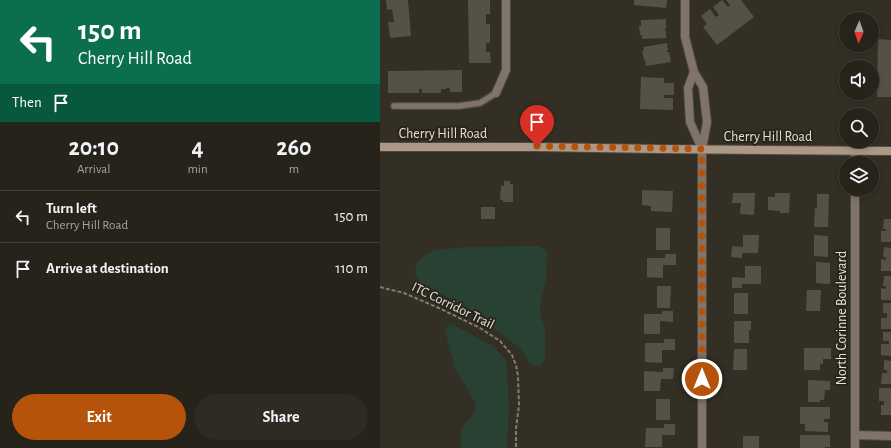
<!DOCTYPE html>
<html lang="en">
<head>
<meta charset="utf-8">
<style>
  body { margin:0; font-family:"Alegreya Sans",sans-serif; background:#2e2b24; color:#f1f3f6; height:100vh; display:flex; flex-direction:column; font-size:15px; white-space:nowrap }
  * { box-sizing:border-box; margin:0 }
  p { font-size:13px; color:#a4a4a3 }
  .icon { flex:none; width:22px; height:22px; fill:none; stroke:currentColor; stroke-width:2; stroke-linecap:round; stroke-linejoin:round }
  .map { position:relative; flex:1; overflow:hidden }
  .panel { display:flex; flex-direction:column; background:#26231b; width:380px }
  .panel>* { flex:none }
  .top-card { background:#0b6e4f; color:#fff; overflow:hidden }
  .needle { width:26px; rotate:182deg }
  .fabs { position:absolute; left:459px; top:12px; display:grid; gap:8px }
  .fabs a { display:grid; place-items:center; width:40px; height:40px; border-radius:50%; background:#26231b; box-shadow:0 2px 6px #0003,0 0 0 1px #42403a; font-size:20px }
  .pin { position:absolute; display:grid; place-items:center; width:34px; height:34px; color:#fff; margin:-41px -17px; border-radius:50% 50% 50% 0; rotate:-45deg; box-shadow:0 0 4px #0007 }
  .pin .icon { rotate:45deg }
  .me { position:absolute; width:44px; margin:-22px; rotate:0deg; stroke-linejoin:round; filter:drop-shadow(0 0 3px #0008) }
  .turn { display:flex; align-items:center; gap:14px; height:84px; padding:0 12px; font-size:18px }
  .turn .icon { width:52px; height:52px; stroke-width:2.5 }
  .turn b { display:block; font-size:28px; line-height:34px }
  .then { display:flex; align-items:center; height:38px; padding:0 12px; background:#0003; gap:8px; font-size:15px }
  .eta { display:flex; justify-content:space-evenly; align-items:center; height:68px; text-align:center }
  .eta b { font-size:24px; font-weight:700; line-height:28px }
  .cta { display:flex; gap:8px; margin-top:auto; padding:8px 12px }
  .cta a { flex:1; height:46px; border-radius:24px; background:#b45309; color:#fff; font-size:16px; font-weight:700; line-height:46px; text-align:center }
  .cta a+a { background:#2e2b24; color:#f1f3f6 }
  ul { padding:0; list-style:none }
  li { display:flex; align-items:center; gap:12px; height:52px; padding:0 12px; border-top:1px solid #42403a }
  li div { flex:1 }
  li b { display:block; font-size:15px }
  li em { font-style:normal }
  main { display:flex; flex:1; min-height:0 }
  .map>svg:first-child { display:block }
  .green { fill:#284132 }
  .building { fill:#565145 }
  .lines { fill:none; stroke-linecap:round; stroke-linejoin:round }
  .lane-casing { stroke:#4f4b41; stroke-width:8 }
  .street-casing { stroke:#4f4b41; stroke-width:10 }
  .secondary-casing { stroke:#4f4b41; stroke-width:10 }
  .path { stroke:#817d74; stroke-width:2; stroke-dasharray:4 2; stroke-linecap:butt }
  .lane { stroke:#807367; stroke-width:5.5 }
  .street { stroke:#807367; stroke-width:8 }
  .secondary { stroke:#ad9886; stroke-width:8 }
  .route { stroke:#b45309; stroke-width:7; stroke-dasharray:0 12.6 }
  .labels { text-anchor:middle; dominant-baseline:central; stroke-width:4; stroke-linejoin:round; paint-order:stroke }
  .street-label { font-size:14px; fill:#e3e0d9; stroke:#29251a }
</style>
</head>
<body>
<main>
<section class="panel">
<div class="top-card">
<div class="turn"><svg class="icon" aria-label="left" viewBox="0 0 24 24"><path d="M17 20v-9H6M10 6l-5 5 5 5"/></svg><div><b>150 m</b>Cherry Hill Road</div></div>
<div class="then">Then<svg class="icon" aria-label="arrive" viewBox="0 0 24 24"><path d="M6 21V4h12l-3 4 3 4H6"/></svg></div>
</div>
<div class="eta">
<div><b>20:10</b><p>Arrival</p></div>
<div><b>4</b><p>min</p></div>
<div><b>260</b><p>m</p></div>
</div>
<ul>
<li><svg class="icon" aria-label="left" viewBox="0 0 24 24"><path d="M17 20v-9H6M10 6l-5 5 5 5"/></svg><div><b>Turn left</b><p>Cherry Hill Road</p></div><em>150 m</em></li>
<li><svg class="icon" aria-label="arrive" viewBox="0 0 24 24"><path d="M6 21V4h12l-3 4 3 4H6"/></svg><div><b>Arrive at destination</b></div><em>110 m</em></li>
</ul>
<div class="cta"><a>Exit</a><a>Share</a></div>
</section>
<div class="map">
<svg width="511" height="448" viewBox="0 0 511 448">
  <rect width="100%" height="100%" fill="#332f24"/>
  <path class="green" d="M150 246H158L167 251 166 280 162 296 160 311 165 330V359L162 364 158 367 150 363 140 348 85 307 40 283 35 273 36 264 44 256 55 250 87 247Z
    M70 323 113 346 126 360 129 403 127 448H80L82 427 93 415 96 404 87 388 75 369 65 330Z"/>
  <path class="building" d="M6 0H28L31 36 10 38 8 22H14L12 9 7 10Z
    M88 0H110V14H106V24H110V43H106V52H110L111 63H89Z
    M254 0H287L286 8 254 5Z
    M342 0 348 7 350 5 346 0H361L374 17 337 45 323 27 327 24 321 16 330 9 336 17 339 15 333 7Z
    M286 19V29H284V30H286V38L262 39V35H260L259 26H261V20Z
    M498 39 511 40V97H497Z
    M287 43 288 51H286V52H289L291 62 266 66 265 60H264L262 51H264L263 47Z
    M82 70V92H70V88H66V89H61V93H42V89H39V93H8V71Z
    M261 77 284 78V83H294V95H284V98H293V110L260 109Z
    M124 181H130V184H133V202H123V200H120L121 185 124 186Z
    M262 190 293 191 292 212 271 211V206L262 205Z
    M353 193H375L374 215 360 214 361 203H352Z
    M395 193H410L409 213H400V211L388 210V197H395Z
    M437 194H449L448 227H434L435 208H437Z
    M101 207H115V219H101Z
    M504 219H511V242H501V231H506V229H503Z
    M276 228H290V250H276Z
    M363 235H379L378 253H362V258L351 257 352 246 363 247Z
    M434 235 448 236V257L434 256Z
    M504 247 511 248V271H501V259L506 260V257H503Z
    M285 254H296V265H283V278L267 277V258H285Z
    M436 262 450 263V284L436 283Z
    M365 266H381V284H362V288H352V277L365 278Z
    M504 276H511V300H501V288L506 289V286H503Z
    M277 286H291L290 308H277Z
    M427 290H441L440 311H426Z
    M354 293H368V314H354Z
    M503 303H511V329H501V318H507V313H503Z
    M282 311H293V322L280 321V334H264V314H282Z
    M354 321H371V330H369V343H354Z
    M503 332H511V356L501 355V344H509V341H503Z
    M284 339H295V350H282V363L265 362V343H284Z
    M424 348H451V359H443V364H440V370H424Z
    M354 349H367V370H353Z
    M504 360 511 361V384H501L502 373H507V370H504Z
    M283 368H294L293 379H281L280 391H264V371L283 372Z
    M428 380 450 381V390H445L444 400H440V402H428Z
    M499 388H511V415H501V405H504V401H499Z
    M276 399H290V420H276Z
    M420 407H450V419H444V422H448V432L425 431V424H420Z
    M284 424H295V435H282V447H265L266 428H284Z
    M420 435H450V447H445V448H420Z
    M363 436H379V448H363Z"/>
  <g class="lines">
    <g class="lane-casing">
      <path id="lane" d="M14 106H79L100 103 116 93"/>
    </g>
    <g class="street-casing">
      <path id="street" d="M305 0V37L314 72 323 87 327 122 322 149V448
        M314 72 308 88 310 122 322 149
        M116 93 126 70V0
        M475 150V163
        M475 435 511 436
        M475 448V189"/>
    </g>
    <g class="secondary-casing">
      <path id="secondary" d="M0 147H157L277 149 511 151"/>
    </g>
    <path class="path" d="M0 287 24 293 61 309 100 328 120 341 132 355 136 365 138 376 139 405 136 429V448"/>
    <use href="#lane" class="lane"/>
    <use href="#street" class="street"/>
    <use href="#secondary" class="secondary"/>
  </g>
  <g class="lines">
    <path class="route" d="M157 146 322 149V379"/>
  </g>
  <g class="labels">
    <g class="street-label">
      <text x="63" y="134">Cherry Hill Road</text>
      <text x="388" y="137">Cherry Hill Road</text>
      <text transform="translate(73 306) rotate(26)">ITC Corridor Trail</text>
      <text transform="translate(462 318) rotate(-90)">North Corinne Boulevard</text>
    </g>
  </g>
</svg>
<div class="fabs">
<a><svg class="needle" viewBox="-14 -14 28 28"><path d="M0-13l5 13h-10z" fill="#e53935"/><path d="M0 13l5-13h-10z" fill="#a4a4a3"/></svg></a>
<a><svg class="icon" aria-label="sound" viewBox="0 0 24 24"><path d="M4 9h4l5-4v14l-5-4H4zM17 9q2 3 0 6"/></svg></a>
<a><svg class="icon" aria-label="search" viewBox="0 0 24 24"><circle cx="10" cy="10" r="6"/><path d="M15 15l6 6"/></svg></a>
<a><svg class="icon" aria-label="layers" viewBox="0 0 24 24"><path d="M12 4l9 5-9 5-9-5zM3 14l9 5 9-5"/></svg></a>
</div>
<div class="pin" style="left:157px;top:146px;background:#d93025"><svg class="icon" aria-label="arrive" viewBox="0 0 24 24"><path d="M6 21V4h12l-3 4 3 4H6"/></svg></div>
<svg class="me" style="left:322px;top:379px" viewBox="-20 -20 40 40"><circle r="17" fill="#b45309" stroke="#fff" stroke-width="3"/><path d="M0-11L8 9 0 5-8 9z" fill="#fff"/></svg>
</div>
</main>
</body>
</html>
